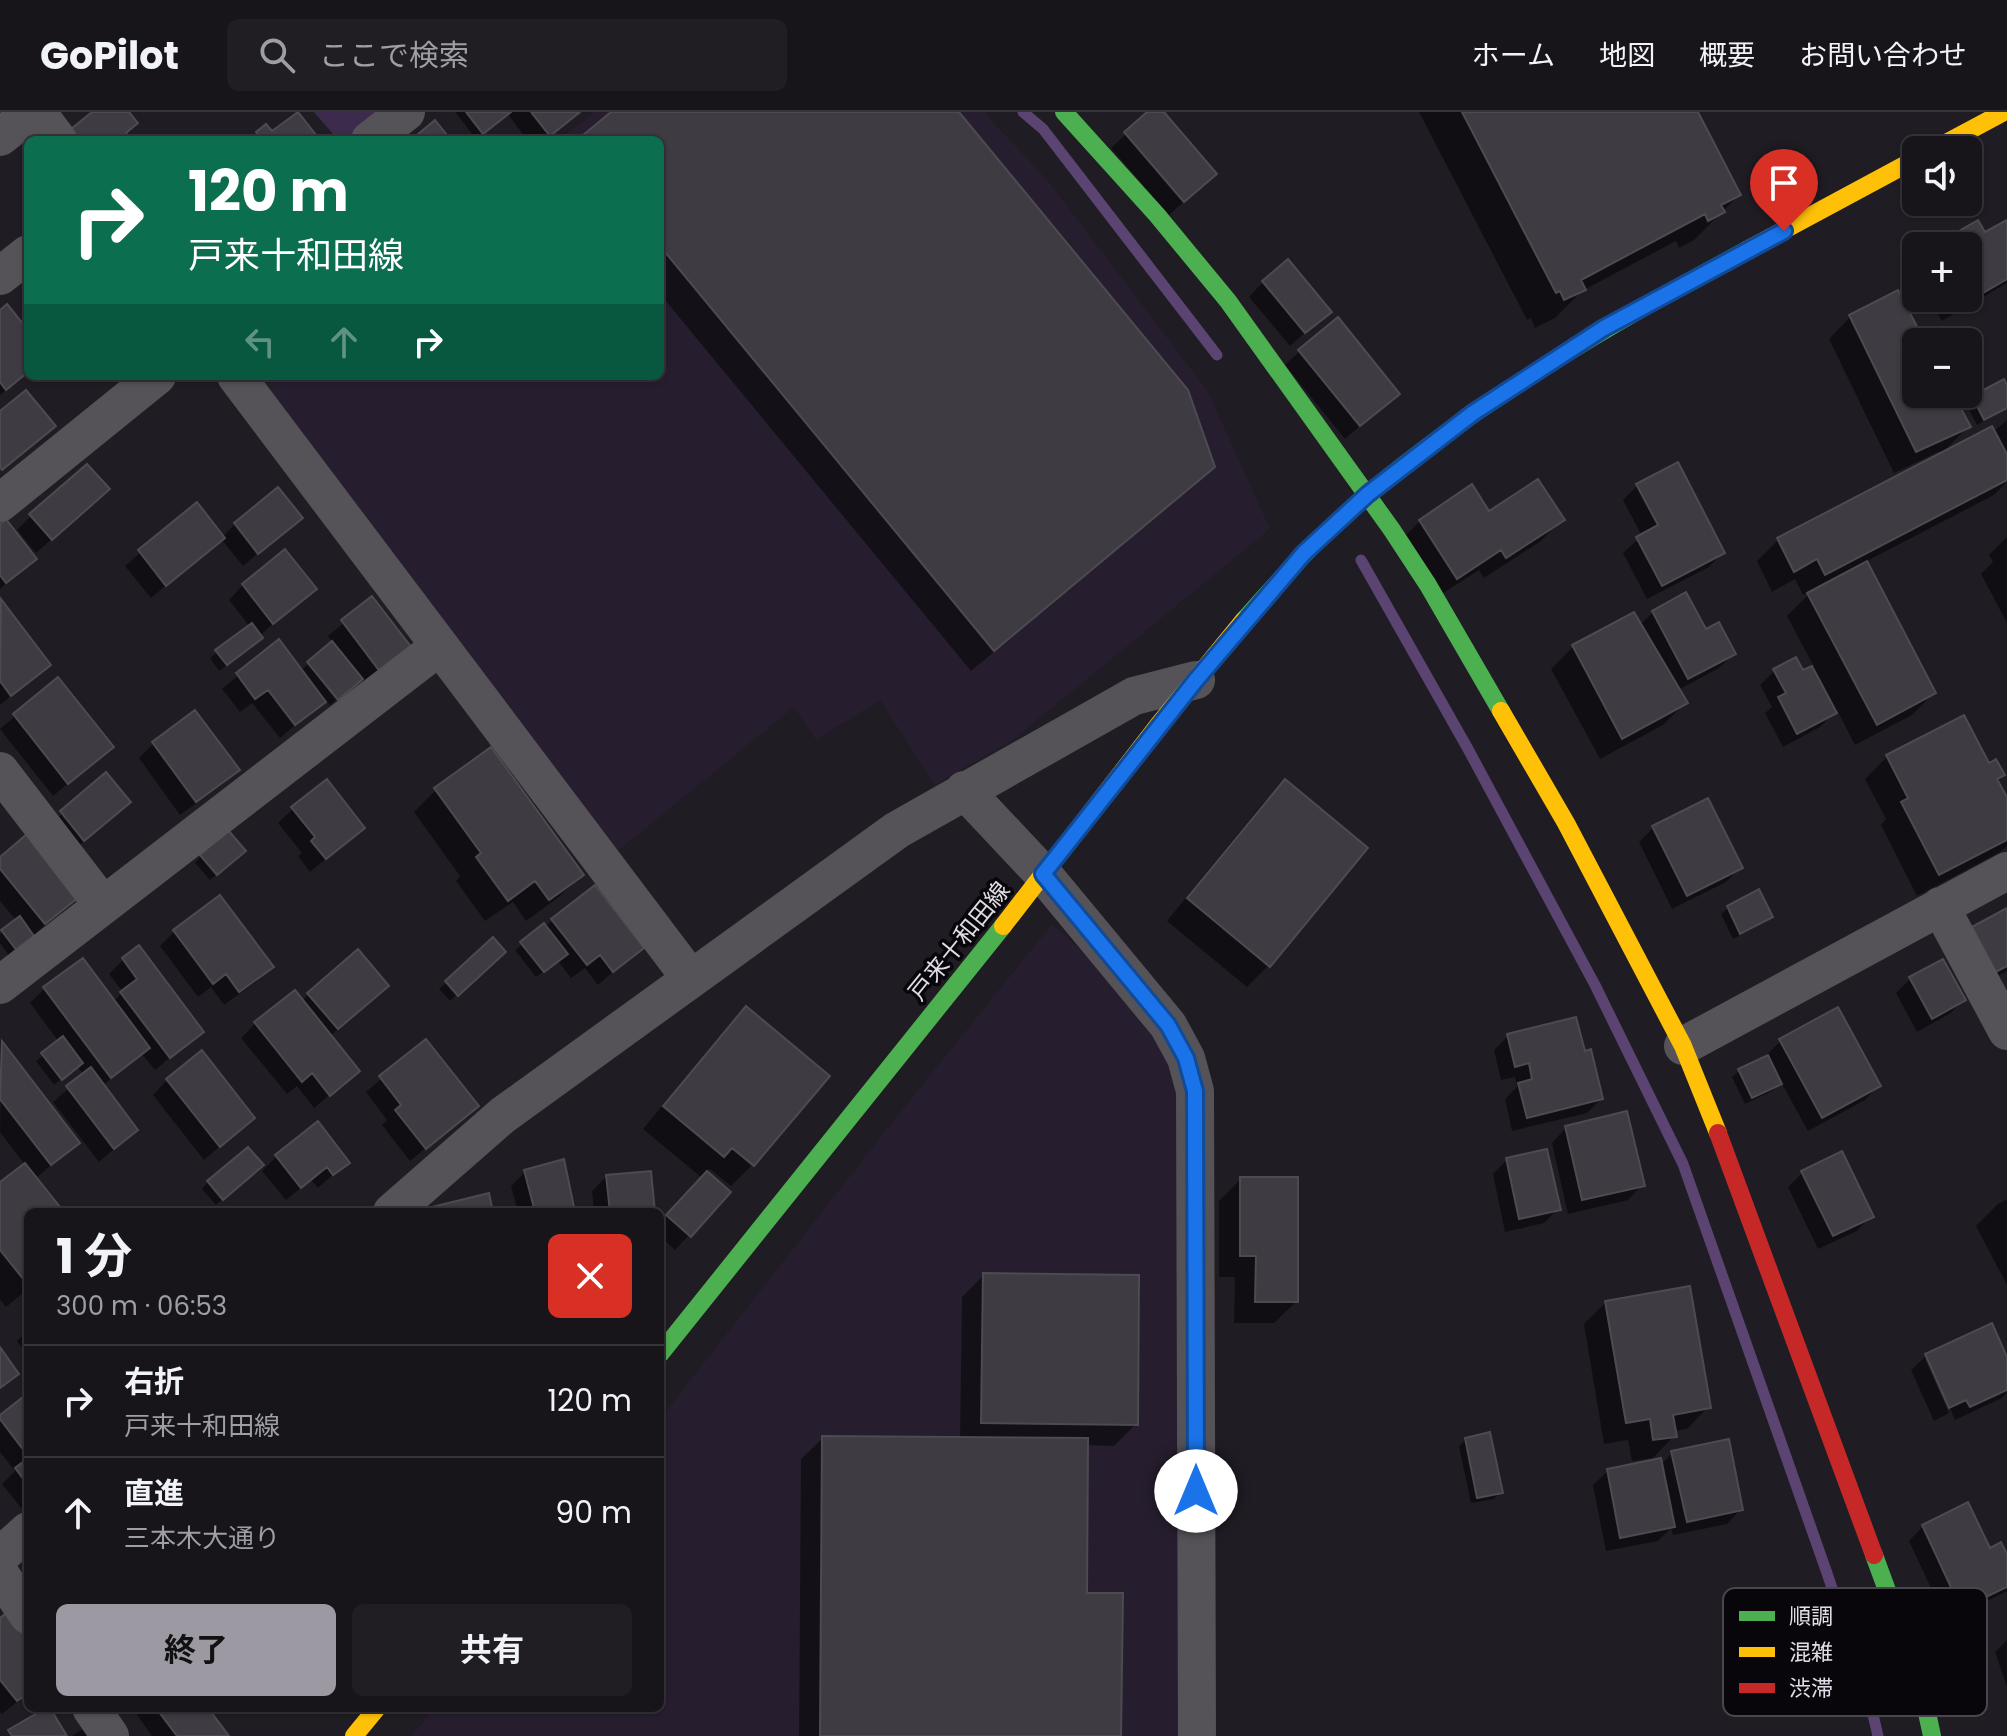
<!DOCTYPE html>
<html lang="ja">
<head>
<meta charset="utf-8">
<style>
  body { margin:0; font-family:Poppins,"Noto Sans JP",sans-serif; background:#201e23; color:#f1f3f6; height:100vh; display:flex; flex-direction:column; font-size:30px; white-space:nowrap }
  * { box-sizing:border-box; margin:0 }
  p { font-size:26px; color:#9e9fa2 }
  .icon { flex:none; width:44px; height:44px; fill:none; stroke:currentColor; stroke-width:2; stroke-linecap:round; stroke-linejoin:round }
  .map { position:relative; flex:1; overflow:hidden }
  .panel { position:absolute; left:24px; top:1096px; width:640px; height:504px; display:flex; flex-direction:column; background:#17151a; border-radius:12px; box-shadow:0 2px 6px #0004,0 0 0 2px #363439 }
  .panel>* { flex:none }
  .guide { position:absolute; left:24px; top:24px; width:640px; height:244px; border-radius:12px; box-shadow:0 2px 6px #0004,0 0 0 2px #363439; background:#0b6e4f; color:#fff; overflow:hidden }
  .fabs { position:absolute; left:1902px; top:24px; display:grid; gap:16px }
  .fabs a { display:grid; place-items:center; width:80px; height:80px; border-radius:12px; background:#17151a; box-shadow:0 2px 6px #0004,0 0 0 2px #363439; font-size:40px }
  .pin { position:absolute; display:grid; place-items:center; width:68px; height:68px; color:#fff; margin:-82px -34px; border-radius:50% 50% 50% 0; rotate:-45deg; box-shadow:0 0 8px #0007 }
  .pin .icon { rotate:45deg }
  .me { position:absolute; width:88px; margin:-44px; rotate:0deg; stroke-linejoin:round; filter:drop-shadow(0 0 6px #0008) }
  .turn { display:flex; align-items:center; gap:28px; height:168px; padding:0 32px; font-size:36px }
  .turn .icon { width:104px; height:104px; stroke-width:2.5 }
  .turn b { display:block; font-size:56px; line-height:68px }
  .lanes { display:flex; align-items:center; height:76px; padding:0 32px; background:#0003; justify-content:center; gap:40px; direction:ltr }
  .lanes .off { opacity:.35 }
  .round { display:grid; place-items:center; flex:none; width:84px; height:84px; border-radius:12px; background:#201e23 }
  .head { display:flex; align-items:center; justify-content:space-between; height:136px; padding:0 32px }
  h1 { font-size:48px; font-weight:700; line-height:60px }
  .cta { display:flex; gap:16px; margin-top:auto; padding:16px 32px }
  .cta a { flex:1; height:92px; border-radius:12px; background:#9d99a2; color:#111; font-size:32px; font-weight:700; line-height:92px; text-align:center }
  .cta a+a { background:#201e23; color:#f1f3f6 }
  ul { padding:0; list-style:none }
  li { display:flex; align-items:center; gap:24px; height:112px; padding:0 32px; border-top:2px solid #363439 }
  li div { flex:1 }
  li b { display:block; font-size:30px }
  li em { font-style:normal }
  header { display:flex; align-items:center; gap:48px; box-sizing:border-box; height:112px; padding:0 40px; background:#17151a; border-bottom:2px solid #363439 }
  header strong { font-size:38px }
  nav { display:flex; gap:44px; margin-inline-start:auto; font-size:28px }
  .search { width:560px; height:72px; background:#201e23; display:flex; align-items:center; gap:20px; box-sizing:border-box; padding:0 28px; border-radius:12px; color:#9e9fa2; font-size:30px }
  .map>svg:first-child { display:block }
  .built { fill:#261e2e }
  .green { fill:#3c2b4d }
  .shadow { fill:#0007 }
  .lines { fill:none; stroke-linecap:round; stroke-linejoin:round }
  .stream { stroke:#5b4472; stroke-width:11 }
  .building { fill:#3e3c42; stroke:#4d4a51; stroke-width:2 }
  .street { stroke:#555258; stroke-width:38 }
  .fast { stroke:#4caf50; stroke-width:18 }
  .slow { stroke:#ffc107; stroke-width:18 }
  .jam { stroke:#c62828; stroke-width:18 }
  .route-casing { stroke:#114b97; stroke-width:20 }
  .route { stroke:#1a73e8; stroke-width:14 }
  .labels { text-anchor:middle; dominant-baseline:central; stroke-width:7; stroke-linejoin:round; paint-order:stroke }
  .street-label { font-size:24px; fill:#e1dde6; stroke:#08060b }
  .key { fill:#08060b; stroke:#49464d; stroke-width:2 }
  .key-label { font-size:22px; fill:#e1dde6 }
</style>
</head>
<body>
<header>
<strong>GoPilot</strong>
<div class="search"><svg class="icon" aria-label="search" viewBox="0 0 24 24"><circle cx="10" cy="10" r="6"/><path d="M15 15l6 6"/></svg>ここで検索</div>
<nav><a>ホーム</a><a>地図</a><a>概要</a><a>お問い合わせ</a></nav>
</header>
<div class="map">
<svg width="2007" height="1624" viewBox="0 0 2007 1624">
  <rect width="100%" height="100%" fill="#1f1c23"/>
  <path class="built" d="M594 0H984L1048 69 1207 278 1270 417 1014 627 935 673 880 588 816 628 794 595 614 742 257 269 263 264H660V28H559Z
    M1052 812 1135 888 1185 973 1181 1624H412L434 1596H660V1307L894 1008Z"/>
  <path class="green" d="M314 0H381L346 28H338Z"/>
  <path class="shadow" d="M455 0H579L546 28H527L507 1 476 27Z
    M614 0H956L1213 354 1191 376 971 559 660 182V28H580Z
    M1150 0H1162L1215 62 1169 103 1111 36Z
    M1419 0H1695L1739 83 1694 128 1679 136 1676 129 1582 179 1555 206 1535 216 1531 206 1527 208Z
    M2007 110V171L1942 209 1928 186H1968V134H1937L1985 123Z
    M1916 150V164L1911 155Z
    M1263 170 1329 199 1290 234 1249 185Z
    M0 200 28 219V261L0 283Z
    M1850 205 1923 230H1916V282H1951L1968 315 1942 341 1940 339 1894 361 1829 227Z
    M1300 239 1397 282 1345 327 1285 253Z
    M2003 270 2007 278V297L1977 313 1966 292 1973 286Z
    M2007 308V370L1994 383 1865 450 1934 581 1912 603 1855 633 1837 598 1820 615 1783 635 1765 601 1772 595 1760 573 1775 558 1802 561 1814 555 1787 504 1811 480 1803 483 1795 467 1772 480 1757 449 1778 428 1993 320Z
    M1637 374 1723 440 1709 455 1647 487 1623 441 1642 424 1623 388Z
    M93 391 36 441 17 418 31 404Z
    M196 393 222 425 235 412 300 406 243 454 221 427 151 486 125 454Z
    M1488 402 1562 407 1541 429 1484 466 1479 458 1434 487 1398 431 1420 409Z
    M0 415 34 447 0 477Z
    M2007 425V511L1981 462 1993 450 1989 443Z
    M243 473 314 477 259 524 261 526 254 533 219 559 210 546 250 515 229 488Z
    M372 487 410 536 366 573 361 567 330 593 325 588 280 626 252 591 240 600 222 577 278 530 300 559 333 531 328 524Z
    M0 490 48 553 0 593Z
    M1653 500 1705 520 1734 542 1719 556 1678 578 1685 591 1663 613 1600 647 1551 557 1573 535 1633 502 1639 514Z
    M58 568 111 635 53 684 0 617Z
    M195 601 237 658 223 672 180 703 139 646 153 632Z
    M1887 645 1988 654 2002 663 1996 669 2007 689V734L2000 740 1917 784 1881 713 1886 707 1865 667Z
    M106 663 114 704 69 742 47 715Z
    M1285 670 1268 854 1247 875 1167 809 1263 691Z
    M436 678 582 762 560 784 526 809 513 790 485 809 456 769 460 764 414 700Z
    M293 697 363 716 310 760 298 744 302 741 278 711Z
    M1653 716 1740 756 1726 770 1672 797 1639 730Z
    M201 744 237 746 210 768 195 751Z
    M0 747 76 785 10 845 0 831V822L17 809 0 789Z
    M594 776 641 835 598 873 585 856 571 866 558 849 536 865 515 838Z
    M1728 796 1770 805 1763 811 1733 827 1721 802Z
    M2007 798V859L1979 874Z
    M174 820 271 855 257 869 224 893 211 875 198 885 160 834Z
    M493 828 503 839 450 889 439 877Z
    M123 848 201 920 155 958 142 942 103 973 136 1018 99 1050 53 990 84 963 77 954 54 973 36 949 59 930 30 891 45 876 113 890 123 880 109 862Z
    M1943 849 1964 888 1949 902 1917 920 1896 881 1910 867Z
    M309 882 372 888 330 924 358 959 314 996 297 974 287 982 241 926 255 912 302 889Z
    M746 897 753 1052 731 1074 710 1057 706 1060 689 1123 675 1138 660 1124V1111L702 1066 643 1017 725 918Z
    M1508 924 1583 941 1601 987 1587 1001 1512 1019 1505 987 1517 975 1515 965 1501 968 1494 938Z
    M425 929 477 994 410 1049 382 1013 387 1008 366 980Z
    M1781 929 1879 973 1865 988 1808 1019 1781 970 1772 979 1745 992 1732 965 1739 959 1768 946 1766 943Z
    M2 931 78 1030 35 1067 62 1100H28V1177L6 1195 0 1187V1073L25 1053 0 1020Z
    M167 968 253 1006 204 1048 153 983Z
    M1566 1016 1642 1073 1628 1088 1568 1102 1552 1031Z
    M277 1044 347 1050 318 1076 311 1068 286 1088 262 1059Z
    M1507 1048 1558 1097 1544 1111 1505 1120 1493 1062Z
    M255 1060 216 1093 202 1077 208 1070Z
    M525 1060 573 1100H518L511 1074Z
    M1802 1061 1871 1104 1857 1119 1818 1137 1788 1075Z
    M606 1065 653 1100H594L592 1079Z
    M1241 1067 1296 1190 1274 1211H1234L1235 1165H1219V1089Z
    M2007 1087V1173L1976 1114 1998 1092Z
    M984 1163 1136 1312 1114 1334 1086 1333 1085 1483 1119 1624H799L801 1347 823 1326 960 1327 962 1185Z
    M1606 1190 1708 1295 1687 1317 1674 1319V1324L1653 1346 1632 1349 1628 1328 1604 1332 1584 1212Z
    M1991 1214 2007 1250V1281L2002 1286 1955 1308 1929 1247H1925L1949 1301 1934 1309 1911 1258 1926 1244Z
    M28 1218V1243L17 1229Z
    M28 1284V1392L22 1397 2 1372 15 1359 0 1340V1306Z
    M1466 1328 1500 1380 1494 1387 1471 1391 1459 1334Z
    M1672 1341 1741 1397 1727 1412 1673 1423 1671 1416 1658 1429 1606 1439 1593 1373 1608 1359 1661 1353Z
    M1923 1414 2007 1446V1479L1947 1510 1909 1429Z
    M0 1508 28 1532V1581L2 1602 0 1600Z
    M2007 1528V1575L1995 1540Z
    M132 1596H210L207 1598 227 1624H152Z
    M86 1615 91 1624H72Z"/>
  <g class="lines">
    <path class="stream" d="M1023 0 1043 17 1217 243
      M1361 448 1468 637 1595 873 1683 1052 1828 1464 1871 1594 1878 1624"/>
  </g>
  <path class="building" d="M92 0H129L138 11 126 21 131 28H79L71 17Z
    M298 0 320 28H261L256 20 266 12 272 19Z
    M466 0H511L483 22Z
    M531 0H580L550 24Z
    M611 0H959L1188 278 1215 355 994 539 660 134V28H577Z
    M1147 0H1164L1217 62 1184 90 1124 20Z
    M1462 0H1698L1741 83 1721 93 1725 100 1708 109 1705 102 1581 168 1586 178 1564 188 1560 179 1556 181Z
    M435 8 451 28H411Z
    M1978 108 1985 120 2007 108V167L1957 196 1951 186H1968V134H1933Z
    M1288 147 1332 200 1305 221 1262 169Z
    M1898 178 1925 230H1916V282H1953L1971 315 1916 340 1849 203Z
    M7 192 28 218V260L6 278 0 270V198Z
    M1338 205 1400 282 1360 314 1298 238Z
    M2004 267 2007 273V296L1984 308 1972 284Z
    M26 278 56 314 2 358 0 355V299Z
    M1992 314 2007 342V368L1825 463 1817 447 1794 460 1777 426Z
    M1678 350 1725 441 1662 474 1636 425 1658 413 1636 372Z
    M87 352 110 377 52 428 29 402Z
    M1538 367 1565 408 1506 446 1501 438 1457 467 1419 408 1472 372 1489 399Z
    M278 375 303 406 258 442 234 411Z
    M197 390 225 426 166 474 138 438Z
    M6 407 37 447 6 471 0 463V412Z
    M285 437 317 477 273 512 242 472Z
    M1867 449 1936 581 1877 613 1807 481Z
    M1686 480 1706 517 1719 510 1736 542 1688 567 1652 499Z
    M372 484 412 536 381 561 341 508Z
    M1 487 51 553 11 584 0 569Z
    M1634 500 1688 591 1622 627 1572 533Z
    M252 511 263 526 227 553 215 538Z
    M279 527 326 590 295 613 268 578 255 587 236 561Z
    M332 529 363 567 338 588 307 550Z
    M1796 545 1803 558 1812 554 1837 601 1797 622 1778 585 1786 581 1773 557Z
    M58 565 114 635 68 672 13 602Z
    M195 598 240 658 196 690 152 630Z
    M1964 603 1989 651 1996 647 2005 663 1997 667 2007 685V728L1939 763 1901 690 1908 686 1886 643Z
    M491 635 584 763 549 788 535 769 508 789 476 745 481 741 434 676Z
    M106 660 131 690 84 729 60 699Z
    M327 667 365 716 326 747 311 729 315 725 291 695Z
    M1285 667 1368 736 1270 855 1187 786Z
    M1708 686 1743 756 1687 784 1652 714Z
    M228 718 246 739 217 763 200 743Z
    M27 722 79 785 45 812 0 757V745Z
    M595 773 644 836 613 860 600 843 587 853 551 807Z
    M1759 777 1773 805 1740 822 1727 794Z
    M220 783 274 855 239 880 226 862 213 872 173 818Z
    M2007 796V854L1994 861 1970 816Z
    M20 804 36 827 18 840 1 818Z
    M544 811 568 842 544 860 520 830Z
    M493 825 506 840 458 884 445 869Z
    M139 833 204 920 170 946 120 880 137 867 122 846Z
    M358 837 389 874 338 917 307 881Z
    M83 846 150 936 111 966 43 875Z
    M1943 847 1966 888 1932 907 1909 865Z
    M295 878 360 959 330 984 312 961 302 970 254 910Z
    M746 894 830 964 754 1054 732 1036 724 1045 663 994Z
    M1838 895 1881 974 1822 1006 1779 927Z
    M1576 905 1585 939 1591 937 1603 987 1527 1006 1518 971 1532 967 1529 951 1515 955 1507 922Z
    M63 924 83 951 62 968 41 941Z
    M426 927 479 994 426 1037 395 998 401 993 379 964Z
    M2 929 80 1031 51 1053 0 987Z
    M202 938 255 1006 220 1035 166 967Z
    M1768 943 1782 972 1752 986 1738 957Z
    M91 955 138 1018 114 1037 66 974Z
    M1627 999 1645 1074 1582 1088 1565 1014Z
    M318 1009 350 1051 333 1063 327 1055 301 1076 275 1043Z
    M248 1035 264 1053 223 1088 207 1069Z
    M1547 1037 1561 1098 1519 1107 1506 1046Z
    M1842 1039 1874 1105 1833 1124 1801 1059Z
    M564 1047 575 1100H535L524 1058Z
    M25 1051 64 1100H28V1173L0 1138V1070Z
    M651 1059 655 1100H610L606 1063Z
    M707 1059 731 1080 691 1125 666 1103Z
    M1240 1065H1298V1190H1255L1256 1144H1240Z
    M489 1081 493 1100H433L432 1095Z
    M983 1161 1139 1163 1138 1313 981 1311Z
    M1690 1174 1711 1296 1673 1303 1677 1325 1653 1328 1650 1307 1626 1311 1605 1189Z
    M1992 1211 2007 1245V1278L1970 1295 1966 1288 1949 1296 1925 1242Z
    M0 1235 19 1262 0 1276Z
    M28 1281V1344L0 1307V1303Z
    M1490 1320 1503 1381 1477 1386 1465 1326Z
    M822 1324 1088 1326 1087 1481H1123L1121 1624H820Z
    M1729 1327 1743 1398 1687 1410 1671 1339Z
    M28 1346V1373L15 1356Z
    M1661 1346 1675 1415 1620 1426 1607 1357Z
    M1968 1390 1990 1436 2001 1430 2007 1442V1475L1961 1497 1922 1413Z
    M6 1501 28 1529V1581L17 1589 0 1568V1506Z
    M46 1596H50L67 1624H12L8 1618Z
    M156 1596H208L229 1624H177Z"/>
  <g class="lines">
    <path class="street" d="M37 0 58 28
      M0 25 32 0
      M370 28 406 0
      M0 164 28 142
      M236 264 691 867
      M0 391 157 264
      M0 659 103 793
      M964 678 1043 762 1168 913 1186 946 1195 979 1197 1624
      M1940 794 2007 919
      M0 873 440 534
      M1683 934 2007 759
      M392 1100 503 1003 897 718 1134 584 1196 568
      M0 1444 28 1419
      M0 1462 28 1503
      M91 1596 110 1624"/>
    <path class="fast" d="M1064 0 1157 103 1228 189 1392 418 1428 473 1501 599
      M1244 508C1283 464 1323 420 1368 382 1484 285 1615 209 1747 138
      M660 1242 1003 814
      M1874 1443 1920 1568 1932 1624"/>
    <path class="slow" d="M1933 38 2004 0
      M1747 138 1916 47
      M1501 599 1566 711 1683 934 1718 1021
      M1003 814 1159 612 1244 508
      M354 1624 377 1596"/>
    <path class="jam" d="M1718 1021 1874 1443"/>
  </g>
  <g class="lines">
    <g class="route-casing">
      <path id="route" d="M1196 1379 1195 979 1186 946 1168 913 1043 762 1196 568 1304 441 1368 382 1473 301 1604 216 1784 119"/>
    </g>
    <use href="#route" class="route"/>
  </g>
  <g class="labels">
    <g class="street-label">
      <text transform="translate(959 829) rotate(-51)">戸来十和田線</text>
    </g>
  </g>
  <rect x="1723" y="1476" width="264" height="128" rx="12" class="key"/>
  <rect x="1739" y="1499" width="36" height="10" fill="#4caf50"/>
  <rect x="1739" y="1535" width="36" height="10" fill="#ffc107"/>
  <rect x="1739" y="1571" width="36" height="10" fill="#c62828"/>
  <g class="key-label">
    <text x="1789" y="1512">順調</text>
    <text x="1789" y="1548">混雑</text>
    <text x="1789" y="1584">渋滞</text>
  </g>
</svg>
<div class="fabs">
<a><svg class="icon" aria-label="sound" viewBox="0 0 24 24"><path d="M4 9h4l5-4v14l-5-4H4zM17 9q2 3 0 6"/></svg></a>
<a>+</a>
<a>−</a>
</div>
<div class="pin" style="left:1784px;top:119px;background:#d93025"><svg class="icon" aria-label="arrive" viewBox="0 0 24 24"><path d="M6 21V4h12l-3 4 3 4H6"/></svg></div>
<svg class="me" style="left:1196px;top:1379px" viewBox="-20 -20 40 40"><circle r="19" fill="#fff"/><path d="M0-13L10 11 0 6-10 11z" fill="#1a73e8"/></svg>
<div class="guide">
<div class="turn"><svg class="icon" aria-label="right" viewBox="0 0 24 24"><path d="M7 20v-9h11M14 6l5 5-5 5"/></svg><div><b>120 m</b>戸来十和田線</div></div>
<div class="lanes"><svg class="icon off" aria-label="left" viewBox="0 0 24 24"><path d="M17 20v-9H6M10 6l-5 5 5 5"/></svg><svg class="icon off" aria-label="ahead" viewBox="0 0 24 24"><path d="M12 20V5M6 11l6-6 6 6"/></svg><svg class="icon" aria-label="right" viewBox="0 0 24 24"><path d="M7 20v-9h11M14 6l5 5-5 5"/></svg></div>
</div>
<section class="panel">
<div class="head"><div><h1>1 分</h1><p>300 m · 06:53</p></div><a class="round" style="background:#d93025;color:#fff"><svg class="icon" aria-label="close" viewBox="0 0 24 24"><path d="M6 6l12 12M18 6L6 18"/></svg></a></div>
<ul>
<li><svg class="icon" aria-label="right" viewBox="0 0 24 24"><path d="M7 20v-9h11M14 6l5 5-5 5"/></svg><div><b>右折</b><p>戸来十和田線</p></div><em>120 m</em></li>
<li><svg class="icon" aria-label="ahead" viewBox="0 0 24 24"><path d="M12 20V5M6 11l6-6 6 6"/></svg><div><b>直進</b><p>三本木大通り</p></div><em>90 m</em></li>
</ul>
<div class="cta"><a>終了</a><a>共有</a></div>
</section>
</div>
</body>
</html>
